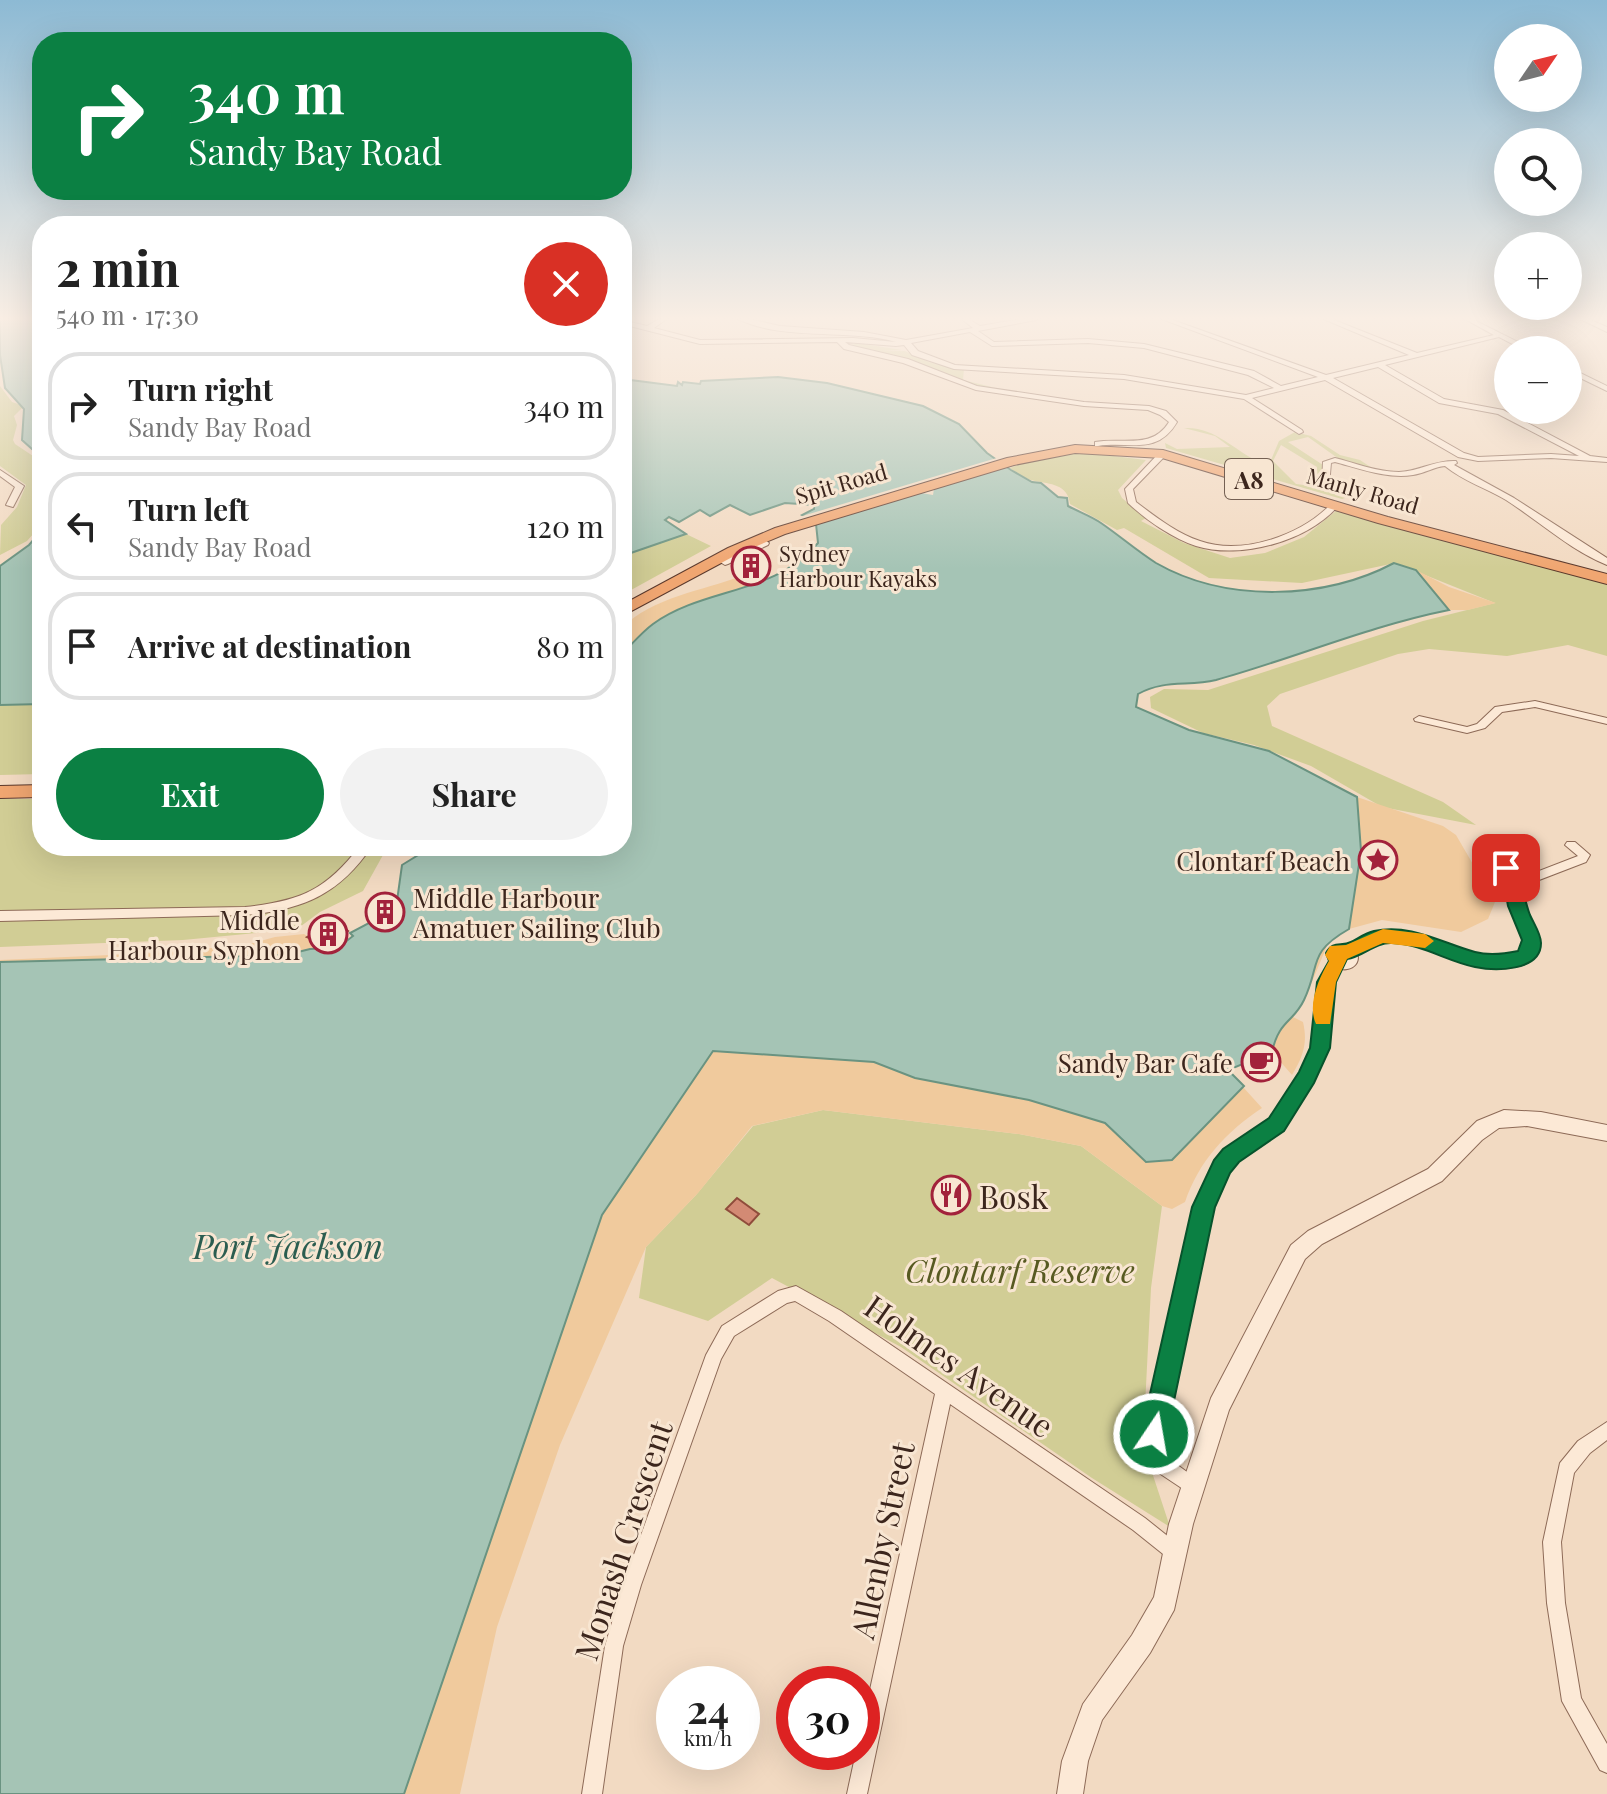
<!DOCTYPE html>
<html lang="en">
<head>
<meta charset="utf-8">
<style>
  body { margin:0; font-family:"Playfair Display",serif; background:#f2f2f2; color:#222; height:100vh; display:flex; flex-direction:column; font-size:30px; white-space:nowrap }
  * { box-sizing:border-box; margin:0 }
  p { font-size:26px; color:#767676 }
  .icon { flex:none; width:44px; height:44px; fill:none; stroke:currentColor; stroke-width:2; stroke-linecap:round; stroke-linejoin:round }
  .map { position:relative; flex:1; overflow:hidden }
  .details { position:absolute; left:32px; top:216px; width:600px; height:640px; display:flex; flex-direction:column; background:#fff; border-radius:32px; box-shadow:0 8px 32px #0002 }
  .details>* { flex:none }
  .top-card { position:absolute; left:32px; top:32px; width:600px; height:168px; border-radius:32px; box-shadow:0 8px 32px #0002; background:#0b8043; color:#fff; overflow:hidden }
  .needle { width:52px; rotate:55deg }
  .fabs { position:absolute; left:1494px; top:24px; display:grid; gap:16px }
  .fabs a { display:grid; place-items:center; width:88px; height:88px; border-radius:50%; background:#fff; box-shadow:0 8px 32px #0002; font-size:40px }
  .speed { position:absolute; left:656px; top:1666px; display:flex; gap:16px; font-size:40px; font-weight:700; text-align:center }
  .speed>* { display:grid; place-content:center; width:104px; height:104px; border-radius:50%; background:#fff; box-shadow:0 8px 32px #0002; line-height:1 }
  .speed small { font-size:20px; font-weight:400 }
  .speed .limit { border:12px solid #d22; background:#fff; color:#111 }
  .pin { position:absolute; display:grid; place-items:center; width:68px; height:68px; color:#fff; margin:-34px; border-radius:16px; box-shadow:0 4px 12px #0006 }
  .me { position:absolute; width:88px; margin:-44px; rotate:12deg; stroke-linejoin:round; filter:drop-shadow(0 0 6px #0008) }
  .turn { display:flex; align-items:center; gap:28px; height:168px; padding:0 24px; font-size:36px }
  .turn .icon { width:104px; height:104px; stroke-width:2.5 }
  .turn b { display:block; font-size:56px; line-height:68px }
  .round { display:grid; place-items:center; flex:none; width:84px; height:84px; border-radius:42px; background:#f2f2f2 }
  .head { display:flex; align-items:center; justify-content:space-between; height:136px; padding:0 24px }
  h1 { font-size:48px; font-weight:700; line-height:60px }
  .action { display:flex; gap:16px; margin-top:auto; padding:16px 24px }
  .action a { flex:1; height:92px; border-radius:48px; background:#0b8043; color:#fff; font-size:32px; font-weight:700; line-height:92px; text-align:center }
  .action a+a { background:#f2f2f2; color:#222 }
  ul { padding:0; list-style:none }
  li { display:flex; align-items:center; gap:24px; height:108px; margin:0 16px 12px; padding:0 8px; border:4px solid #e0e0e0; border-radius:32px }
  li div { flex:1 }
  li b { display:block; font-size:30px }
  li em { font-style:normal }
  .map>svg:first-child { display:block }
  .green { fill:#d1cd95 }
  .sand { fill:#f0ca9d }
  .water { fill:#a5c4b5; stroke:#6a9381; stroke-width:2 }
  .pier { fill:#f2dac2 }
  .building { fill:#d38a74; stroke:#8f4c3b; stroke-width:2 }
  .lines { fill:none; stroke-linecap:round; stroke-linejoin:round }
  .minor-casing { stroke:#8d6a57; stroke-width:2 }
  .tertiary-casing { stroke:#8d6a57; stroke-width:2 }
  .trunk-casing { stroke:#5b392c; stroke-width:2 }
  .minor { fill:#fce9d6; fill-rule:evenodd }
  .tertiary { fill:#fce9d6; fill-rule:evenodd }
  .trunk { fill:#f0a671; fill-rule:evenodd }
  .route { fill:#0b8043; stroke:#07532c; stroke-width:2 }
  .slow { fill:#f59e0b }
  .labels { text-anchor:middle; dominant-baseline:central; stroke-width:6; stroke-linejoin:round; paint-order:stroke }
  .far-street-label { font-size:22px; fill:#3c261d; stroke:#f8e6d2 }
  .far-poi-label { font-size:22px; fill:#3c261d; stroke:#f8e6d2; text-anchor:start }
  .shield { fill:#f8e6d2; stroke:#746053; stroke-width:2 }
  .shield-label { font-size:24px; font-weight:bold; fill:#3c261d }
  .poi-label { font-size:26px; fill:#3c261d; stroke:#f8e6d2; text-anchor:end }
  .near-poi-label { font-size:32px; fill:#3c261d; stroke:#f8e6d2; text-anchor:start }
  .near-park-label { font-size:32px; font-style:italic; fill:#575a21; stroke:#f8e6d2 }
  .near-street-label { font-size:32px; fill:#3c261d; stroke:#f8e6d2 }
  .near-water-label { font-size:34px; font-style:italic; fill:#2b5d50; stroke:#f8e6d2 }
</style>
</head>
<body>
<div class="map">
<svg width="1607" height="1794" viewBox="0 0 1607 1794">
  <rect width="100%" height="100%" fill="#f2dac2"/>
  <path class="green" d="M857 343 902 350H879L905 351 929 362 964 369 963 380 996 388 977 386 851 345Z
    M0 386 12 402 24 406 14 416 17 425 13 440 15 444 42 462V524L27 541 0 555 1 525 17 507 26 485 0 466Z
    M1184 428C1214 426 1234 450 1259 462L1271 460 1279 441 1295 432 1311 436 1340 455 1360 460 1372 468 1339 459 1308 437 1288 442 1323 465V481L1319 483 1315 482 1317 467 1281 445 1273 461 1296 484 1319 487 1325 492 1335 490V495L1345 498 1342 499 1166 448 1165 443 1177 449 1230 447 1215 436Z
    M1081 452 1146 460 1118 490 1122 498 1146 518 1141 521 1184 543 1230 558 1265 553 1304 537 1336 511 1607 584V656L1568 645 1507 656 1429 649 1398 654 1280 694 1267 706 1272 726 1443 802 1476 825 1382 807 1311 766 1254 745 1203 733 1151 708 1150 697 1164 689 1208 690 1423 621 1495 603 1395 563 1302 583 1209 578 1124 528 1117 530 1070 504C1068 484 1050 484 1035 481 1026 479 1017 473 1010 468L1033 459Z
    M686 534 711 546 622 595V556Z
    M42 704V774L0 775V705Z
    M0 799H42V846H388L363 891 320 912 297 929 183 940 0 947Z
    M823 1110 1019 1134 1081 1146 1162 1206 1151 1288 1143 1445 1170 1527 1092 1478 901 1347 772 1278 708 1321 639 1298 646 1247 696 1195 753 1126Z"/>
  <path class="sand" d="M1416 570 1449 587 1496 603 1468 610H1449Z
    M741 576 761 583 692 605 654 623 622 653V628C652 597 703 591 741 576Z
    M1269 751 1357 797 1443 826 1456 835 1495 902 1488 919 1461 932 1382 920 1349 929 1329 941 1304 1001Z
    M304 934 325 947 286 955 0 979V960L176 952 190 948H235L275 937Z
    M1291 1016 1303 1022C1308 1043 1303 1057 1292 1075L1272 1052 1276 1033Z
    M713 1050 874 1062 915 1078 1029 1100 1105 1123 1146 1162 1172 1160 1243 1087 1262 1108C1226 1132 1199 1161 1185 1202L1172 1209 1162 1206 1081 1146 1019 1134 823 1110 752 1126 698 1193 646 1247 560 1445 497 1627 460 1794H404L602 1215Z"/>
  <path class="water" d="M0 318H42V458L22 440 24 409 5 388 0 355Z
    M778 377 827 383 923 406 959 424 987 453 1011 470 1032 482 1041 483 1058 497 1067 498 1068 506C1079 512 1091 516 1101 523 1120 536 1137 551 1156 563 1226 603 1324 600 1394 563L1416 570 1449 610C1369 626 1295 658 1216 680 1188 687 1165 679 1138 694L1136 707 1189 730 1269 751 1357 797 1361 851 1349 929C1307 953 1321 964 1304 1000 1293 1023 1279 1020 1272 1052L1228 1070 1244 1086 1172 1160 1146 1162 1105 1123 1029 1100 915 1078 874 1062 713 1051 602 1215 404 1794H0V962L286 955 310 949 334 948V945L339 942 344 943 353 936 350 933 373 921V917L387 924 402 910 392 905 397 901 402 865 433 846H622V654C632 644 642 632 653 624 704 587 775 595 818 543L816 524 802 515 814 509V505L785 503 750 515 730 505 710 516 700 510 679 522 669 517 665 520 686 534 622 556V379L677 386 678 382 682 385 683 382 700 384 701 381Z
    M42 530V704L0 705V566L29 545Z"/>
  <path class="pier" d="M1000 457 1012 466 934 489 933 495 921 493 811 525 799 517Z"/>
  <path class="building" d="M387 897 397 902 392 905 402 910 387 924 367 914Z
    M334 921 348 931 328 946 307 937Z
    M737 1198 759 1214 749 1225 726 1209Z"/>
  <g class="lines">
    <g class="minor-casing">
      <path id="minor" d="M661 318H668L654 328 700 340 853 338 896 342C847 328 783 342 736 318H745L780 326 864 332 906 340 973 328 960 318H967L980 326 1027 318H1039L1036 320 978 331 994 342 1088 339 1144 344 1254 371 1281 386 1318 377 1159 318H1167L1326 375 1409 355 1321 318H1329L1417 353 1494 335 1463 318H1470L1534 350H1524L1499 337 1385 365 1444 399 1503 410 1590 456 1607 458V462L1551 458 1478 461 1458 457 1325 380 1252 398 1302 430 1303 432 1299 434 1244 399 1124 379 954 369 912 355 904 345 896 346 845 342 849 345 908 359 977 386 1084 402 1149 406 1166 411 1177 422C1157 456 1130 441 1098 446H1095V442C1122 437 1152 450 1169 422L1160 415 1148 410 1084 406 976 390 903 363 844 349 837 342 700 344 622 324V320L647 326ZM970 332 992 346 1088 343 1144 348 1248 375 1274 388 1246 395 1124 375 955 365 918 351 911 343ZM1378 367 1439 403 1498 414 1579 456 1551 454 1478 457 1464 453 1333 378Z
        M1578 318H1586L1607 327V332Z
        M1568 367 1607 386V391L1568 372Z
        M1160 452 1167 454 1133 489 1136 502C1156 517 1176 533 1200 541 1243 556 1302 535 1332 503L1339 505C1309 541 1241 560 1196 546 1172 538 1146 520 1128 503L1125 489Z
        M1335 458C1355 463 1378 472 1399 472 1420 471 1434 460 1456 461L1457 463 1454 465 1514 498 1607 558V565C1570 550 1539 521 1506 500 1486 488 1463 481 1445 466 1434 467 1425 473 1413 475 1387 479 1361 469 1335 462L1331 463 1329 485 1322 487 1323 462Z
        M0 470 24 486 13 507 6 505 15 487 0 476Z
        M765 540 769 543 768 545 728 564 725 565 720 562Z
        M1535 701 1607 718V724L1535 707 1502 712 1485 728 1467 733 1415 721 1414 719 1419 716 1467 727 1477 724 1495 707Z
        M1486 840C1500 848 1511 864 1518 879L1578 856 1565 845 1567 842H1575L1590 855 1586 862 1521 887C1522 895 1522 904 1525 911 1529 922 1540 933 1538 946 1531 997 1419 941 1391 941 1377 940 1368 944 1357 953 1361 964 1351 971 1341 969L1333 982 1327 1048 1312 1081 1282 1129 1236 1160 1227 1171 1210 1207 1162 1434 1172 1461 1198 1480 1201 1486 1198 1492 1192 1495 1159 1473 1146 1434 1196 1207 1217 1163 1226 1152 1272 1121 1302 1074 1313 1048 1321 982 1332 963 1330 955C1333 947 1340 943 1349 945 1408 901 1478 983 1524 951L1526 939 1512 909 1506 878 1480 844Z
        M360 846H372C339 895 302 910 245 915L0 921V911L245 907C300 901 325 891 360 846Z
        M796 1286 841 1311 1145 1518 1180 1546 1183 1552 1180 1558 1174 1561 1168 1558 1133 1530 950 1404 867 1794H847L856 1752H862V1726L935 1394 829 1321 795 1301 787 1303 734 1336 721 1359 641 1585 623 1646 602 1794H582L605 1646 623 1585 706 1355 722 1326 778 1291Z
        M1607 1422V1440L1590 1453 1574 1473 1561 1542 1565 1603 1581 1698 1607 1744V1773L1600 1770 1562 1701 1547 1603 1543 1542 1560 1463 1578 1441Z"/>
    </g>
    <g class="tertiary-casing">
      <path id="tertiary" d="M1504 1110 1541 1112 1607 1125V1141L1527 1126 1499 1128 1482 1140 1442 1181 1322 1244 1305 1259 1229 1410 1193 1524 1174 1610 1150 1653 1102 1720 1088 1761 1083 1794H1057L1062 1761 1083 1704 1132 1635 1154 1597 1169 1524 1211 1398 1291 1245 1308 1231 1428 1169 1477 1121Z"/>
    </g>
    <g class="trunk-casing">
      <path id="trunk" d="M1075 445 1163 450 1388 517 1607 574V584L1378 523 1162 458 1075 453 1014 465 785 534 738 554 622 616V605L728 548 775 528 1007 458Z
        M42 785V797L0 798V786Z"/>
    </g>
    <use href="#minor" class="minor"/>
    <use href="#tertiary" class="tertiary"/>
    <use href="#trunk" class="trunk"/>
  </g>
  <linearGradient id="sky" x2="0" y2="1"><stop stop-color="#8dbad4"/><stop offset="0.56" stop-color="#f9eee4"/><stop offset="1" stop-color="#f9eee4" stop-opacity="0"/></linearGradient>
  <rect width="1607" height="569" fill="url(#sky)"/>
  <path class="route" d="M1506 862 1512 863C1523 879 1523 897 1530 915 1534 924 1541 934 1541 943 1541 972 1494 971 1475 967 1446 961 1422 944 1392 943 1375 942 1363 957 1347 959L1336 982 1330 1048 1314 1083 1284 1131 1239 1162 1230 1173 1215 1207 1167 1434 1163 1443 1154 1447 1145 1443 1141 1434 1192 1207 1214 1160 1223 1149 1269 1118 1299 1072 1310 1048 1317 982 1329 961 1326 953C1333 940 1341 947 1351 942 1359 938 1365 933 1374 931 1410 923 1442 943 1475 952 1490 956 1504 954 1518 951L1522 940 1508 906 1503 877 1497 868Z"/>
  <path class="slow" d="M1383 929 1425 934 1434 941 1425 948 1383 943 1347 959 1336 982 1330 1024H1316C1307 1005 1319 978 1329 961L1325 955 1330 946 1346 945Z"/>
  <defs>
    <g id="building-ring" transform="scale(2)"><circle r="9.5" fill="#f8e6d2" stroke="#a2223b" stroke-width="1.5"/><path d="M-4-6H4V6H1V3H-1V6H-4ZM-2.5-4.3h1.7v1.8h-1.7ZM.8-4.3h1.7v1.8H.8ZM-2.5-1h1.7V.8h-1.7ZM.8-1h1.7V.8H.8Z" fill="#a2223b"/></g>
    <g id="sight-ring" transform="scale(2)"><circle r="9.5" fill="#f8e6d2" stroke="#a2223b" stroke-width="1.5"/><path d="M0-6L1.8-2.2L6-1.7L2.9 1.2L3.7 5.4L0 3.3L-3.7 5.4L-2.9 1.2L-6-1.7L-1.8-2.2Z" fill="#a2223b"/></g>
    <g id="cafe-ring" transform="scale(2)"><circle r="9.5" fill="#f8e6d2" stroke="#a2223b" stroke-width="1.5"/><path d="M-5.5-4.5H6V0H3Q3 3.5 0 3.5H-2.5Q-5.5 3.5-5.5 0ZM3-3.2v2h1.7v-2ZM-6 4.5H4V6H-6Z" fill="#a2223b"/></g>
    <g id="restaurant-ring" transform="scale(2)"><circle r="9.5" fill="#f8e6d2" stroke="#a2223b" stroke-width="1.5"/><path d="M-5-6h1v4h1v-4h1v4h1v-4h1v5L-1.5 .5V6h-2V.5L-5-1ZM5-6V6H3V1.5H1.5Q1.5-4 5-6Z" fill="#a2223b"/></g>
  </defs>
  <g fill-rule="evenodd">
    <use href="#building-ring" x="751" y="566"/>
    <use href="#sight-ring" x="1378" y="860"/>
    <use href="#building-ring" x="385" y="912"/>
    <use href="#building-ring" x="328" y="934"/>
    <use href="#cafe-ring" x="1261" y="1062"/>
    <use href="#restaurant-ring" x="951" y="1195"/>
  </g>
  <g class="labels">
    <g class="far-street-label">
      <text transform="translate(841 483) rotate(-16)">Spit Road</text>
      <text transform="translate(1363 490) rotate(16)">Manly Road</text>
    </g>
    <g class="far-poi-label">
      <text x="779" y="553">Sydney<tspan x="779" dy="25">Harbour Kayaks</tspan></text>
    </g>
    <rect class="shield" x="1225" y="459" width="48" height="40" rx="6"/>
    <g class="shield-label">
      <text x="1249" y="479">A8</text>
    </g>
    <g class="poi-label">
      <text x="1350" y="860">Clontarf Beach</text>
      <text x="413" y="897" text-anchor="start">Middle Harbour<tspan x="413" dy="30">Amatuer Sailing Club</tspan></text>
      <text x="300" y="919">Middle<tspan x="300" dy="30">Harbour Syphon</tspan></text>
      <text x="1233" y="1062">Sandy Bar Cafe</text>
    </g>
    <g class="near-poi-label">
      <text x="979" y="1195">Bosk</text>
    </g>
    <g class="near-park-label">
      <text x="1020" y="1269">Clontarf Reserve</text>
    </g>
    <g class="near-street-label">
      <text transform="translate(960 1365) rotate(35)">Holmes Avenue</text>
      <text transform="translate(622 1540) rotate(-72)">Monash Crescent</text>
      <text transform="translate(881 1540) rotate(-78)">Allenby Street</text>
    </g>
    <g class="near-water-label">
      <text x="288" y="1245">Port Jackson</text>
    </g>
  </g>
</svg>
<div class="fabs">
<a><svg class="needle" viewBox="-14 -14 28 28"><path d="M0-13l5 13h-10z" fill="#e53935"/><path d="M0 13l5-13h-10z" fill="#767676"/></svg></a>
<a><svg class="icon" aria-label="search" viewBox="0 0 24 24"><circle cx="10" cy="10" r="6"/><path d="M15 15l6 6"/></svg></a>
<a>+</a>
<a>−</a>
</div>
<div class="speed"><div>24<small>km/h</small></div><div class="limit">30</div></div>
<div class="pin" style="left:1506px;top:868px;background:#d93025"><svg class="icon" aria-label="arrive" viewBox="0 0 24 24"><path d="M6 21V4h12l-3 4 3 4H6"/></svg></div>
<svg class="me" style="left:1154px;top:1434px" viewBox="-20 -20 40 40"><circle r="17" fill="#0b8043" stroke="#fff" stroke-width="3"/><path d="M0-11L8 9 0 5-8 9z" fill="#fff"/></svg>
<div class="top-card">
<div class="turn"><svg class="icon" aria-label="right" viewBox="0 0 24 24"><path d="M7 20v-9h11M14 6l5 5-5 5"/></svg><div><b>340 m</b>Sandy Bay Road</div></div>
</div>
<section class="details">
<div class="head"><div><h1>2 min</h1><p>540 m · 17:30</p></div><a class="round" style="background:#d93025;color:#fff"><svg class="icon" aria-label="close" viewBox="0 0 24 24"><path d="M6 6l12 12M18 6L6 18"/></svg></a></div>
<ul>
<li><svg class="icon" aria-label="right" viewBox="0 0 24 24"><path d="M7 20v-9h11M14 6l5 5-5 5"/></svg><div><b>Turn right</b><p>Sandy Bay Road</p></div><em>340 m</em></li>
<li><svg class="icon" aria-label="left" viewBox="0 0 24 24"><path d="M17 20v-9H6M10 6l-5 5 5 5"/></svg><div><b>Turn left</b><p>Sandy Bay Road</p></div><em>120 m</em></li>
<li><svg class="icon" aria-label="arrive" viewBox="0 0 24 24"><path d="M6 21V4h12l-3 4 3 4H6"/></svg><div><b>Arrive at destination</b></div><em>80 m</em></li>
</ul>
<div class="action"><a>Exit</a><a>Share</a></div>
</section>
</div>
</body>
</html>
